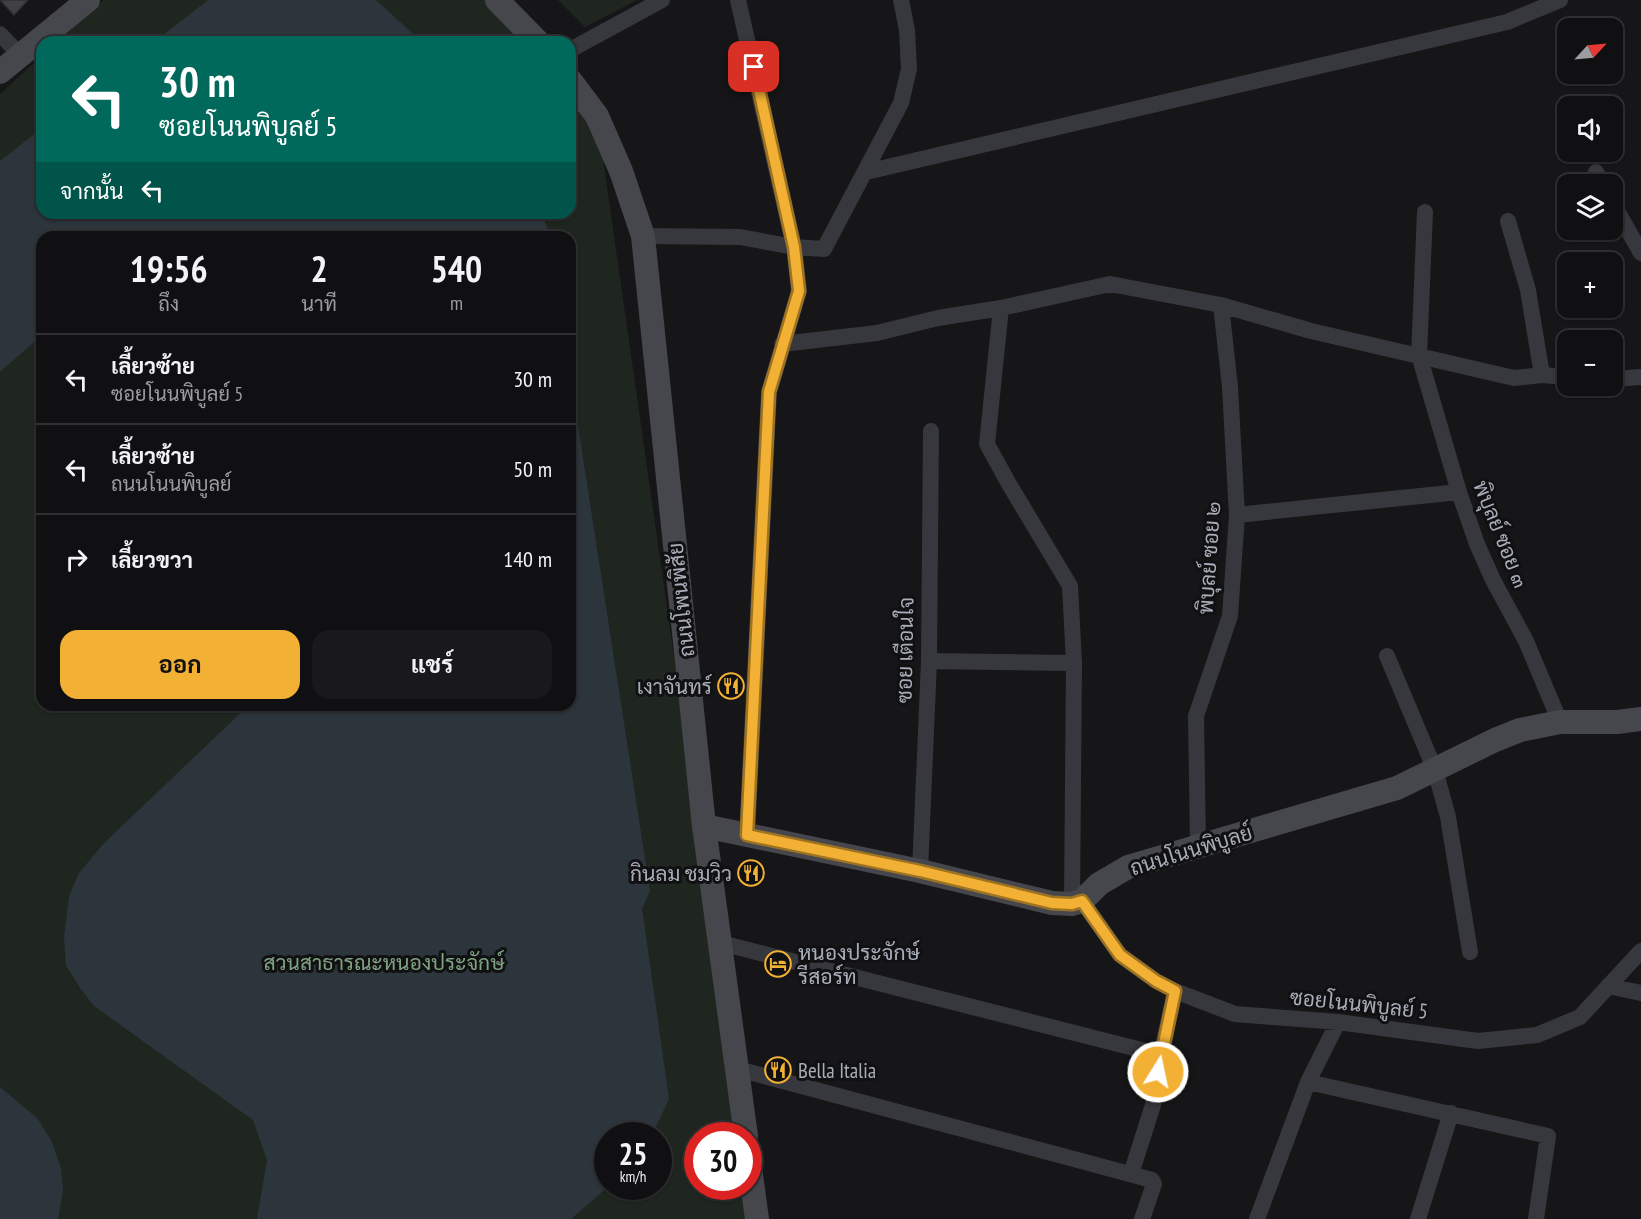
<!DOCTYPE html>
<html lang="th">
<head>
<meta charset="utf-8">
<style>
  body { margin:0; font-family:"PT Sans Narrow",Sarabun,sans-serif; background:#19191b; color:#f1f3f6; height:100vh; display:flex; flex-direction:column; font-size:22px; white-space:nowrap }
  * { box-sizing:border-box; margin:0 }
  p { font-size:20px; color:#9c9d9f }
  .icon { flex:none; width:33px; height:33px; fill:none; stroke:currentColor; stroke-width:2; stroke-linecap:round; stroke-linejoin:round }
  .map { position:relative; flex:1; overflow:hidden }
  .panel { position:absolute; left:36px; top:231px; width:540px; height:480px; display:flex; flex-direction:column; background:#101012; border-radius:18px; box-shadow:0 2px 4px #0004,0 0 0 2px #303032 }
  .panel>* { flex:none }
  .banner { position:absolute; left:36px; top:36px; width:540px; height:183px; border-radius:18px; box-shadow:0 2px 4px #0004,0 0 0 2px #303032; background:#00695c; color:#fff; overflow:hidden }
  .needle { width:39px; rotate:64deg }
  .fabs { position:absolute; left:1557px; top:18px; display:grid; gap:12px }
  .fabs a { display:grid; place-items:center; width:66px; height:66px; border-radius:12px; background:#101012; box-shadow:0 2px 4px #0004,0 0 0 2px #303032; font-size:30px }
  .speed { position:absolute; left:594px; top:1122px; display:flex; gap:12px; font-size:30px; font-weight:700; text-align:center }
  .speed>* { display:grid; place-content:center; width:78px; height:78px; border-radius:50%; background:#101012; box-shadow:0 2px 4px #0004,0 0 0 2px #303032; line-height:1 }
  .speed small { font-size:15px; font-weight:400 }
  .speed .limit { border:9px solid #d22; background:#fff; color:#111 }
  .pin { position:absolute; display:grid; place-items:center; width:51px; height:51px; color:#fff; margin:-26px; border-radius:12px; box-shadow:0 3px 9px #0006 }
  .me { position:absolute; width:66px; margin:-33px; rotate:10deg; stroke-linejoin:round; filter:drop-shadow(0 0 4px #0008) }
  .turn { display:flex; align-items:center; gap:21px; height:126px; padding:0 24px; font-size:27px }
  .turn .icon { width:78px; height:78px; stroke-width:2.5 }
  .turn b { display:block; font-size:42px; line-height:51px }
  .then { display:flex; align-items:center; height:57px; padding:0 24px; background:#0003; gap:12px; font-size:22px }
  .eta { display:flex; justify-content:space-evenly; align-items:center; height:102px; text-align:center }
  .eta b { font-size:36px; font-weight:700; line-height:42px }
  .action { display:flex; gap:12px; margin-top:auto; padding:12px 24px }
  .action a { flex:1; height:69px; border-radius:18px; background:#f2b134; color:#111; font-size:24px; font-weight:700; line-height:69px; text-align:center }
  .action a+a { background:#19191b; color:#f1f3f6 }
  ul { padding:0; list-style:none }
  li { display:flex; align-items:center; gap:18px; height:90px; padding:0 24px; border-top:2px solid #303032 }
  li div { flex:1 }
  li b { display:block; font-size:22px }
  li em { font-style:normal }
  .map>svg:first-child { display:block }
  .green { fill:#1e261f; fill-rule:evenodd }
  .water { fill:#2c353c }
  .building { fill:#404145; stroke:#303034; stroke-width:1.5 }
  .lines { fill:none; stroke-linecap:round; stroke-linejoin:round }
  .street { stroke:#37383d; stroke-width:16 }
  .secondary { stroke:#45474d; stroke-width:24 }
  .route-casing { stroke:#9d7322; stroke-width:15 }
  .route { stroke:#f2b134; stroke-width:10 }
  .labels { text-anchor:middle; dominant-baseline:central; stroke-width:6; stroke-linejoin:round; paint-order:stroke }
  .street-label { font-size:21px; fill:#a8adb8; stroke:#111113 }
  .poi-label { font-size:21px; fill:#a8adb8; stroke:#111113; text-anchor:end }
  .park-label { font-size:21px; fill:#7fa381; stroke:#111113 }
</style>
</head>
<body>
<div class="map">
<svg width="1641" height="1219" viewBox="0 0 1641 1219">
  <rect width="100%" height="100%" fill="#161618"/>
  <path class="green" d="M103 0H506L540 42H57Z
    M558 0H637L585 27Z
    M42 56V213H570V80L597 116 742 1135 698 1136V1186H748L754 1219H0V94ZM42 237H570V705H42ZM608 1136H658V1186H608Z"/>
  <path class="water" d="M208 0H376L422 42H154Z
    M42 128V213H543L549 237H42V335L0 372V161Z
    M570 374 650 891 642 908 669 1099 652 1135 608 1136V1187L571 1219H257L267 1160 253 1120 94 1006 80 988 66 965 64 937 69 896 79 873 104 843 249 705H570Z
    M0 1087 37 1118 51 1140 61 1168 63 1190 58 1219H0Z"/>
  <path class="building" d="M0 0H28L14 15Z"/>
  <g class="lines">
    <path class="street" d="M738 0 794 247 799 291 769 392 747 835
      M0 34 20 55
      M570 50 662 0
      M866 172 1507 22 1560 0
      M1596 172 1603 184
      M1612 202 1641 253
      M1425 212 1419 355 1459 492 1477 544 1493 580 1526 641 1560 722
      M1508 221 1528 290 1542 375
      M643 236 740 237 794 247 824 249 901 103 909 69 907 30 901 0
      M1001 308 987 444 1009 484 1070 586 1074 663 1072 904
      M782 344 877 333 938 318 1001 308 1110 284 1221 305 1311 331 1514 378 1542 375 1568 377
      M1612 379 1641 377
      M1237 515 1459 492
      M1387 656 1435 770 1448 817 1470 952
      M929 661 1074 663
      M1198 847 1196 716 1230 616 1237 515 1230 387 1221 305
      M920 871 929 661 931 431
      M1082 901 1120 955 1156 981 1175 991 1235 1014 1338 1022 1478 1041 1537 1035 1580 1017 1641 951
      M721 943 1161 1055
      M1608 986 1641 993
      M738 1069 1152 1180 1154 1184 1142 1219
      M1308 1082 1548 1136 1536 1219
      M1131 1174 1153 1105 1161 1055 1175 991
      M1257 1219 1308 1082 1338 1022
      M1418 1219 1451 1113"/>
    <path class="secondary" d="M497 0 538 42
      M0 72 88 0
      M570 80 597 116 621 171 643 236 704 826 746 1136
      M704 826 920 871 1052 903 1072 904 1082 901 1099 884 1128 867 1397 788 1495 740 1520 730 1560 722H1617L1641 719
      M748 1153 757 1219"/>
  </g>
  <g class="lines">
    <g class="route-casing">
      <path id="route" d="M754 67 794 247 799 291 769 392 747 835 920 871 1052 903 1072 904 1082 901 1120 955 1156 981 1175 991 1158 1072"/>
    </g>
    <use href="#route" class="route"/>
  </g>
  <defs>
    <g id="restaurant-ring" transform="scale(1.35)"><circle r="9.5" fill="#111113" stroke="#f2b134" stroke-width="1.5"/><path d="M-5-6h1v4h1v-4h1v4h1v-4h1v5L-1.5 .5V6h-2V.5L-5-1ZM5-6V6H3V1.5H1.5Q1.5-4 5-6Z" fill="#f2b134"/></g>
    <g id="hotel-ring" transform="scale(1.35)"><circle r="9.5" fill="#111113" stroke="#f2b134" stroke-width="1.5"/><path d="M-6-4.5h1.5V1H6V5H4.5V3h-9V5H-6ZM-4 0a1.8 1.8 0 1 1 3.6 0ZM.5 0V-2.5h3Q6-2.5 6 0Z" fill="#f2b134"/></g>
  </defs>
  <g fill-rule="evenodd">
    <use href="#restaurant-ring" x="731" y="686"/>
    <use href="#restaurant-ring" x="751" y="873"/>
    <use href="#hotel-ring" x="778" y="964"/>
    <use href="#restaurant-ring" x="778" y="1070"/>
  </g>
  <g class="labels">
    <g class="street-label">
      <text transform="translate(1501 534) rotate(68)">พิบุลย์ ซอย ๓</text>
      <text transform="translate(1209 558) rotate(-86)">พิบุลย์ ซอย ๒</text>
      <text transform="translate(681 600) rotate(-96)">ถนนโพนพิสัย</text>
      <text transform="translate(905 650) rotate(-89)">ซอย เตือนใจ</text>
      <text transform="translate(1191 850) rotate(-17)">ถนนโนนพิบูลย์</text>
      <text transform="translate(1359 1004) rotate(6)">ซอยโนนพิบูลย์ 5</text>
    </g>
    <g class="poi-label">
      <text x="712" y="686">เงาจันทร์</text>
      <text x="732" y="873">กินลม ชมวิว</text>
      <text x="798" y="952" text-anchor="start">หนองประจักษ์<tspan x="798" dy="24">รีสอร์ท</tspan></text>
      <text x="798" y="1070" text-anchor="start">Bella Italia</text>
    </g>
    <g class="park-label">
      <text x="384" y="962">สวนสาธารณะหนองประจักษ์</text>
    </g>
  </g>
</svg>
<div class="fabs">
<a><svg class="needle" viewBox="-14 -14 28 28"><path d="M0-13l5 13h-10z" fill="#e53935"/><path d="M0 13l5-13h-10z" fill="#9c9d9f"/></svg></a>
<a><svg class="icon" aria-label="sound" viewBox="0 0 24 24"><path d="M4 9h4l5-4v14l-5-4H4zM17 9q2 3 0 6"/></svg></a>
<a><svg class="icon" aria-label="layers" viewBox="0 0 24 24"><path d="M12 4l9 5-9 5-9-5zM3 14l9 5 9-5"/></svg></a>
<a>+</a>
<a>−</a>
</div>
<div class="speed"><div>25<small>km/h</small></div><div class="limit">30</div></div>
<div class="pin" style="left:754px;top:67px;background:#d93025"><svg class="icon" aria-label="arrive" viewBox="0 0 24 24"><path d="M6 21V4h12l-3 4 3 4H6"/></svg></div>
<svg class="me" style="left:1158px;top:1072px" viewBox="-20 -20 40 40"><circle r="17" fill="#f2b134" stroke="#fff" stroke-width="3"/><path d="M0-11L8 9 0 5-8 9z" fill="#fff"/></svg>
<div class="banner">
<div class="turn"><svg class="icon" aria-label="left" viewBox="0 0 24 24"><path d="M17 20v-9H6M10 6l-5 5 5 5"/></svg><div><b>30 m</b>ซอยโนนพิบูลย์ 5</div></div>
<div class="then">จากนั้น<svg class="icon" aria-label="left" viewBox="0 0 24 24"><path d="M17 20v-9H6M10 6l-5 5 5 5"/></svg></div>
</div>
<section class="panel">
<div class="eta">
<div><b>19:56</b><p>ถึง</p></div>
<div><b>2</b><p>นาที</p></div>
<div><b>540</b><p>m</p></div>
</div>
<ul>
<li><svg class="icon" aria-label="left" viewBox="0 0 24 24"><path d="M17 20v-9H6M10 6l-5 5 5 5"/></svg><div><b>เลี้ยวซ้าย</b><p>ซอยโนนพิบูลย์ 5</p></div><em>30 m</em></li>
<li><svg class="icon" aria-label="left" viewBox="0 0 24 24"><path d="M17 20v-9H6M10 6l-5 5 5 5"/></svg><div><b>เลี้ยวซ้าย</b><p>ถนนโนนพิบูลย์</p></div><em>50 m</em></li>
<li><svg class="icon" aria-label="right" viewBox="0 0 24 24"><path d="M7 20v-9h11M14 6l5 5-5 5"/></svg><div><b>เลี้ยวขวา</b></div><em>140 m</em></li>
</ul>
<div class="action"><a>ออก</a><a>แชร์</a></div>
</section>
</div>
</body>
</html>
